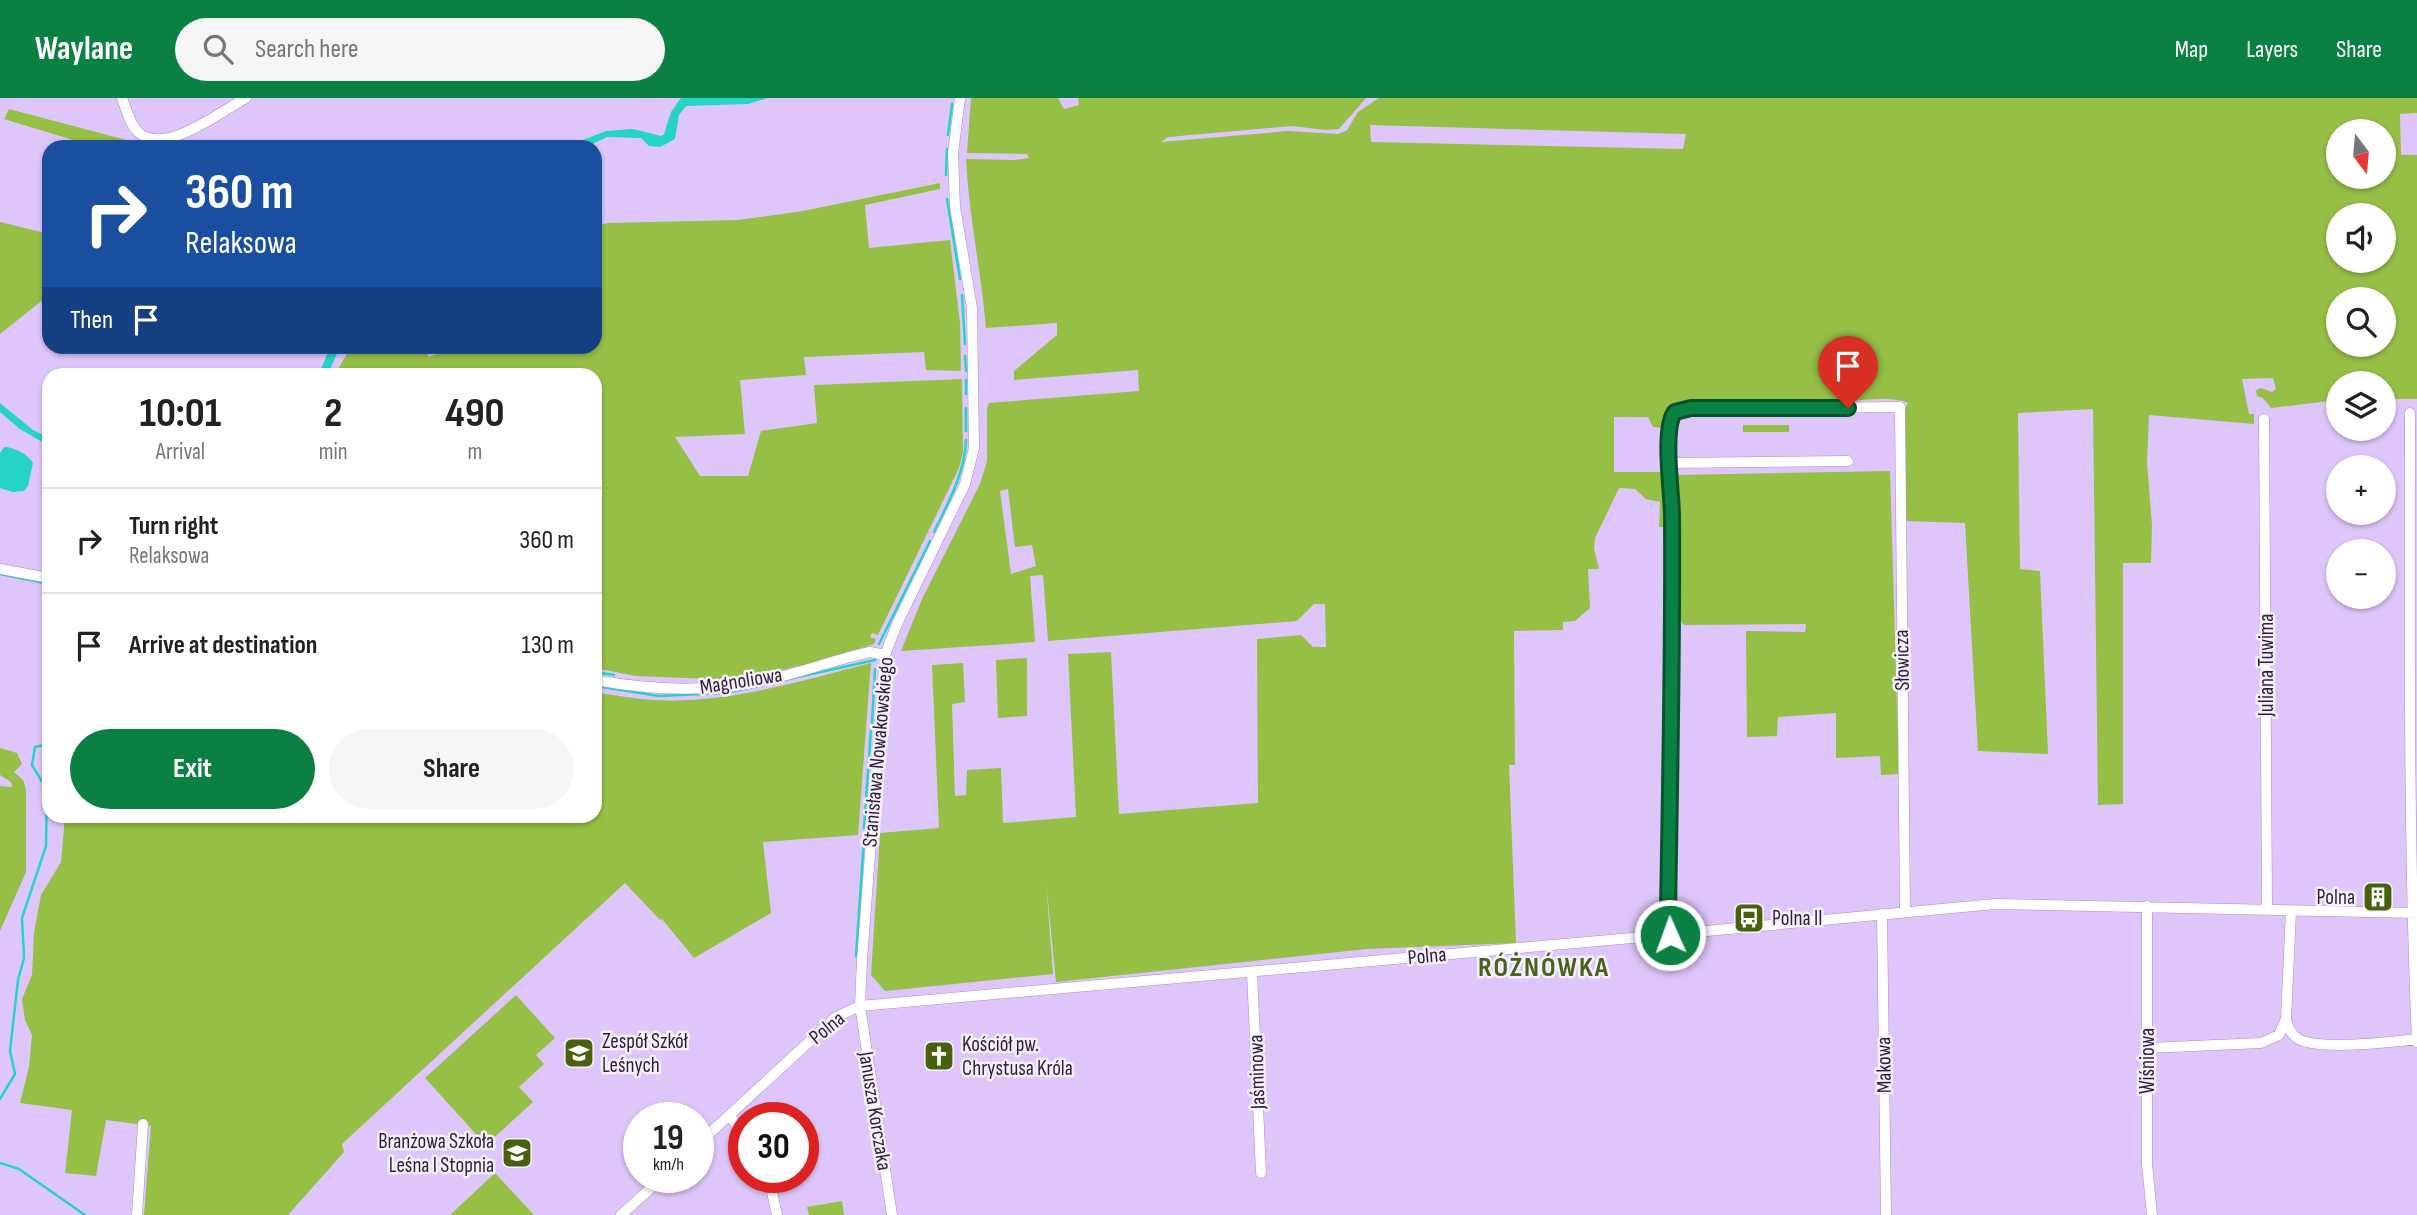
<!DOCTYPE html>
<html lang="en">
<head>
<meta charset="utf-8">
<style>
  body { margin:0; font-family:"Sofia Sans Condensed",sans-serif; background:#f6f6f6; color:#222; height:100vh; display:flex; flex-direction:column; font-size:26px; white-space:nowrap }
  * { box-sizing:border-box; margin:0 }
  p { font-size:23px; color:#767676 }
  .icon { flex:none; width:38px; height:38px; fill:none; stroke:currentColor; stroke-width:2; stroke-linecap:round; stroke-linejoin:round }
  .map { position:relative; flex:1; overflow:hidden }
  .details { position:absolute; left:42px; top:270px; width:560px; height:455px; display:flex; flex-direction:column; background:#fff; border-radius:21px; box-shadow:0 2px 5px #0004 }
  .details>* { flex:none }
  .guide { position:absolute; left:42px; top:42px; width:560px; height:214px; border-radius:21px; box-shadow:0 2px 5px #0004; background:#1a4fa0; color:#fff; overflow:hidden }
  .needle { width:46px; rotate:164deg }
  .tools { position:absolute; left:2326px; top:21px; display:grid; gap:14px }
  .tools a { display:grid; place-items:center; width:70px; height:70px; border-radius:50%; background:#fff; box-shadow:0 2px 5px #0004; font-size:35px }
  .speed { position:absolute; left:623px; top:1004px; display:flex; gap:14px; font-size:35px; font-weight:700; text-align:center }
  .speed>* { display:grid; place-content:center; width:91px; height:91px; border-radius:50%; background:#fff; box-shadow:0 2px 5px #0004; line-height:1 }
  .speed small { font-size:18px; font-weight:400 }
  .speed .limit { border:10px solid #d22; background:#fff; color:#111 }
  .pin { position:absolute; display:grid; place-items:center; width:60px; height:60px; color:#fff; margin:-72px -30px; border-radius:50% 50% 50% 0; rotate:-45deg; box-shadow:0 0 7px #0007 }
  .pin .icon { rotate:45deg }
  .me { position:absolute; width:77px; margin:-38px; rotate:358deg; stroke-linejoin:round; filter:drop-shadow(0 0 5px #0008) }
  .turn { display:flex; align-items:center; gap:24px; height:147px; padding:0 28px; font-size:32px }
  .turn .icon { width:91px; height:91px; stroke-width:2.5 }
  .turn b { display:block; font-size:49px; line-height:60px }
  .then { display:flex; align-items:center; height:66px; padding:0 28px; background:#0003; gap:14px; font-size:26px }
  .eta { display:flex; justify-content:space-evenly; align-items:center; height:119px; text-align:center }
  .eta b { font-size:42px; font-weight:700; line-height:49px }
  .button { display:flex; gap:14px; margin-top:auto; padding:14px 28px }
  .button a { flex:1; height:80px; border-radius:42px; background:#0b8043; color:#fff; font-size:28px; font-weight:700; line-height:80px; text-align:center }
  .button a+a { background:#f6f6f6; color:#222 }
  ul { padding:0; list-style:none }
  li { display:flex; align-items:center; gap:21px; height:105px; padding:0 28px; border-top:2px solid #e0e0e0 }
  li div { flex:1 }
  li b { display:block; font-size:26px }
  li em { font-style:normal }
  header { display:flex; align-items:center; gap:42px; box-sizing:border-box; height:98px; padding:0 35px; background:#0b8043; color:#fff }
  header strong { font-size:33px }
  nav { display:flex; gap:38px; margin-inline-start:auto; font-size:24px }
  .search { width:490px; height:63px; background:#f6f6f6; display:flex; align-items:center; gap:18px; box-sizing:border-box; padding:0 24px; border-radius:38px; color:#767676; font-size:26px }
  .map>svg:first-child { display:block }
  .green { fill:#96bf46; fill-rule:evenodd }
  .water { fill:#25d4c6 }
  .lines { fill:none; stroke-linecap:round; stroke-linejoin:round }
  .stream { stroke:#25d4c6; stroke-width:2.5 }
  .minor-casing { stroke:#aa8dca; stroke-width:11 }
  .minor { stroke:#fff; stroke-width:10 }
  .route-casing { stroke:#07532c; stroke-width:18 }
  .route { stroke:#0b8043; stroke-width:12 }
  .labels { text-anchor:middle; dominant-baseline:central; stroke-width:5; stroke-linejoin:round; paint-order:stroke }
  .street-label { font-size:21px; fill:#2b1f37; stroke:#f6f0fd }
  .poi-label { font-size:21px; fill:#2b1f37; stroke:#f6f0fd; text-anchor:start }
  .district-label { font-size:28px; font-weight:bold; letter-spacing:2px; fill:#49611a; stroke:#f6f0fd }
</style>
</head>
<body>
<header>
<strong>Waylane</strong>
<div class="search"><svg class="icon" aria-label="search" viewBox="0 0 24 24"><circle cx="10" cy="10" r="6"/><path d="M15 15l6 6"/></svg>Search here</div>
<nav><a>Map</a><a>Layers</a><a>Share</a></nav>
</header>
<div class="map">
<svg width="2417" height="1117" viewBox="0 0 2417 1117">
  <rect width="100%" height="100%" fill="#dec6fa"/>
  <path class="green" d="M971 0H1058L1064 11 1079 7 1078 0H1366L1339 31 1326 32 1292 28 1168 39 1161 44 1288 33 1338 36 1347 32 1358 14 1379 0H2417V15L2400 16 2401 57H2417V301H2384V285H2338V302L2271 310 2263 300 2257 298 2256 292 2261 290 2272 294 2276 291 2273 280 2242 281 2249 316H2254V326L2149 317 2147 364 2152 427 2151 465H2123V706L2098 707 2093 311 2018 315 2020 471 2040 473 2048 656 1978 653 1965 425 1905 423 1903 315 1908 305C1888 296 1844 305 1821 306 1779 307 1737 307 1694 307L1686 304 1669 310 1666 317V330L1653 329 1648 319H1614V374H1666L1667 429H1659L1660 404 1646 401 1635 391 1619 390 1595 440 1594 451 1599 471H1588L1590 510 1575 523 1563 524V532L1514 533 1515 667H1509L1516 845 1367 851 1056 884 1046 783 1053 876 885 893 871 877 880 735 939 730 932 567 963 565 965 604 952 606 955 698 966 697 967 672 1001 670 1003 725 1076 719 1068 556 1111 554 1119 716 1258 705 1257 541 1301 537 1313 549H1326L1325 506H1314L1297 523 1048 543 1043 477 1030 478 1035 544 901 553 922 501 980 386 987 363V310L989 305 1139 293 1138 272 1014 282V273L1057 237V225L986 230C981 173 969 118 966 61L1015 62 1029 60 1027 56 967 55ZM1370 27 1686 36 1683 51 1371 44ZM2338 33H2384V79H2338ZM2338 117H2384V163H2338ZM2338 201H2384V247H2338ZM1008 391 1015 449 1032 447 1036 468 1011 476 1000 393Z
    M9 11 153 49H96L4 21Z
    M940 85V91L865 107 869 150 950 142 960 225 961 273 926 272 924 254 804 259 806 277 740 282 745 336 675 339 700 378H748L761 333 817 325 814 287 962 281 963 354 959 370 878 537 872 535 870 539 876 541 874 546 816 564 737 582 636 578 595 570V276H335L351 249H423L429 259 452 249 595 248V128L608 125 738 122 803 113Z
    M0 124 49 136V197L0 236Z
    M1743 327H1789V334H1743Z
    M1890 373 1899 676 1881 677 1880 658 1836 660V615L1778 619 1777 638 1747 639 1746 533 1805 534 1806 526 1684 527 1679 521 1676 377Z
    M1027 560V618L998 620 996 562Z
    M871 565 858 737 763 744 771 815 694 860 662 821 660 822 625 785 342 1046 344 1054 288 1117H144L151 1028 106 1022 96 1078 65 1075 72 1012 20 1005 29 969 32 937 25 922 22 901 32 877 34 835 41 797 61 764 65 718H595V594C614 597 634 601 654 602 728 606 800 583 871 565Z
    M0 650 17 655 22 666 14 674 23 682 26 691V774L0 833V688L12 689 11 684 0 677Z
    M516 897 555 940 536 957 544 966 519 989 533 1004 486 1047 425 980Z
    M495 1075 534 1117H450Z
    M842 1103 844 1117H809L807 1109Z"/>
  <path class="water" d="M681 0H768L748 6 686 8 679 17 675 41 660 49 649 48 641 40 607 39 586 49H565L606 33 633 31 661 38 664 36 671 14Z
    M330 249H340L328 276H319Z
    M0 305 33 332 49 340V348L20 331 0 314Z
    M4 349C14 349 28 356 33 365L28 388 24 393 13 394 0 390V355Z"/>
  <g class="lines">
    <path class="stream" d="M948 37 952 6
      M946 77 947 51
      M947 101 960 181
      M962 197 965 246
      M965 258 966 273
      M966 296V282
      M966 310V333
      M934 434C948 405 965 375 966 342
      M0 476 49 486
      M879 546 930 443
      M595 574 614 577
      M595 588 659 598 726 595 875 562
      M872 625 875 571
      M864 730 871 631
      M856 858 864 740
      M0 1001 15 976 10 953 18 882 24 860 22 820 46 748 47 692 32 667 35 649 49 646
      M0 1065 19 1071 85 1117"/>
    <g class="minor-casing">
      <path id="minor" d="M122 0C126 11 130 26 138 34 164 59 221 13 246 0
        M2410 315C2410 525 2408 734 2417 944
        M2264 321 2267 812
        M1670 365 1848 363
        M0 471 49 480
        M595 582C650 592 705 595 761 583 798 576 833 562 870 554L885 557
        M2147 808V1066L2152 1117
        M1882 816 1886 1117
        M1670 837 1668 817 1673 530 1672 409 1668 340 1672 317 1684 311 1900 309 1905 814
        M1252 874 1261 1075
        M2286 922C2288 929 2290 935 2297 940 2315 953 2393 944 2417 941
        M2147 950 2261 945 2279 937 2286 921 2291 813
        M729 1018 744 1034
        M698 1046 836 919 860 908 1621 841 1995 806 2417 815
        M769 1080 777 1117
        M137 1117 143 1026
        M621 1117 662 1080
        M892 1117 860 908 862 862 885 557 897 526 965 386 974 350 972 210 955 109 954 83 953 55 960 0"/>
    </g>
    <use href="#minor" class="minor"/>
  </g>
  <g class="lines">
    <g class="route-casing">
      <path id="route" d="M1670 837 1668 817C1670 684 1673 551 1672 418 1672 395 1662 330 1675 314L1691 310H1848"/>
    </g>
    <use href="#route" class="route"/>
  </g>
  <defs>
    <g id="building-square" transform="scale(1.575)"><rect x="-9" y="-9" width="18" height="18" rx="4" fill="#48610f" stroke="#f6f0fd"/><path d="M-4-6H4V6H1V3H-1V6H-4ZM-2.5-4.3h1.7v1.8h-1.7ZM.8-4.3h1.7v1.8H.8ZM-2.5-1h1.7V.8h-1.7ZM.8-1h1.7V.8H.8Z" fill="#fff"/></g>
    <g id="bus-square" transform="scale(1.575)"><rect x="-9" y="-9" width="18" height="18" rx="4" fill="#48610f" stroke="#f6f0fd"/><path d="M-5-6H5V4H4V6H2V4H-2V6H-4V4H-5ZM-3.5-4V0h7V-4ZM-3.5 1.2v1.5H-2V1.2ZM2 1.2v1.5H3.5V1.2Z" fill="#fff"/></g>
    <g id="school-square" transform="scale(1.575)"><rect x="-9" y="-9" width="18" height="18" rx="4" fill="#48610f" stroke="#f6f0fd"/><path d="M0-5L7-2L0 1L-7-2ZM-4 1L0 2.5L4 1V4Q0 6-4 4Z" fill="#fff"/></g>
    <g id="church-square" transform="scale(1.575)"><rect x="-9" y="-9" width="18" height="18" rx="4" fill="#48610f" stroke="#f6f0fd"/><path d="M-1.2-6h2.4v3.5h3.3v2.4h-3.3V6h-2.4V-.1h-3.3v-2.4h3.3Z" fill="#fff"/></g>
  </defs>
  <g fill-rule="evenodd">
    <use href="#building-square" x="2378" y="799"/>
    <use href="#bus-square" x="1749" y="820"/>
    <use href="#school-square" x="579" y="955"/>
    <use href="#church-square" x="939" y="958"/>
    <use href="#school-square" x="517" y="1055"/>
  </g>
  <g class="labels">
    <g class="street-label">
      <text transform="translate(1902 562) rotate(-91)">Słowicza</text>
      <text transform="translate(2266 567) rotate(-90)">Juliana Tuwima</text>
      <text transform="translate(741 583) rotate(-9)">Magnoliowa</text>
      <text transform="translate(878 654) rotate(-85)">Stanisława Nowakowskiego</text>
      <text transform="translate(1427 858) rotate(-5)">Polna</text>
      <text transform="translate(827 930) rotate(-39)">Polna</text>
      <text transform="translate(2147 963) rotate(-90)">Wiśniowa</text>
      <text transform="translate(1884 967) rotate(-91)">Makowa</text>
      <text transform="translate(1257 974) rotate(-92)">Jaśminowa</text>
      <text transform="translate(875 1013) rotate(81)">Janusza Korczaka</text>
    </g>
    <g class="poi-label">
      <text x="2355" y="799" text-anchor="end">Polna</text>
      <text x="1772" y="820">Polna II</text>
      <text x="602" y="943">Zespół Szkół<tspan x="602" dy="24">Leśnych</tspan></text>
      <text x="962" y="946">Kościół pw.<tspan x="962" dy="24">Chrystusa Króla</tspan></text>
      <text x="494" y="1043" text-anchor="end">Branżowa Szkoła<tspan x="494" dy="24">Leśna I Stopnia</tspan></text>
    </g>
    <g class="district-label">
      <text x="1544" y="869">RÓŻNÓWKA</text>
    </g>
  </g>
</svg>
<div class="tools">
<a><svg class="needle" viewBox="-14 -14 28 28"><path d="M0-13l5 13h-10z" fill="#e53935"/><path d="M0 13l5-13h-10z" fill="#767676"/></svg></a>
<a><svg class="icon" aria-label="sound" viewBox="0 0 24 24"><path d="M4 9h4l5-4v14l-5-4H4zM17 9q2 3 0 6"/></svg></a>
<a><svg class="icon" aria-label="search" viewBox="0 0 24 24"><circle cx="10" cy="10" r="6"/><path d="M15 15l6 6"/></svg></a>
<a><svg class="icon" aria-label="layers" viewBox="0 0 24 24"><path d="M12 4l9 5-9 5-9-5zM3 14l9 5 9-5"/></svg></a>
<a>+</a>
<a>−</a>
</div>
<div class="speed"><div>19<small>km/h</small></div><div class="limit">30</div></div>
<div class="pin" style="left:1848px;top:310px;background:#d93025"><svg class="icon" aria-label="arrive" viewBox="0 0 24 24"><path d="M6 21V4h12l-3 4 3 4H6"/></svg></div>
<svg class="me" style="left:1670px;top:837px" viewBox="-20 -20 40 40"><circle r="17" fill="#0b8043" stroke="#fff" stroke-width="3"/><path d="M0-11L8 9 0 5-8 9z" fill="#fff"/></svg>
<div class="guide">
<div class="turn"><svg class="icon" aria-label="right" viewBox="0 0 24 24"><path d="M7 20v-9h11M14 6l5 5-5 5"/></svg><div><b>360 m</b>Relaksowa</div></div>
<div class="then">Then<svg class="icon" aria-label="arrive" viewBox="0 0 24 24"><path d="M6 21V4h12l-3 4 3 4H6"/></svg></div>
</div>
<section class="details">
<div class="eta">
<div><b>10:01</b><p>Arrival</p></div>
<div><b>2</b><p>min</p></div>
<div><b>490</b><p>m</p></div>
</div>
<ul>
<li><svg class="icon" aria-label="right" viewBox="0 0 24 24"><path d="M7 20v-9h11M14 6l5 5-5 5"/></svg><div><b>Turn right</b><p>Relaksowa</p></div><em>360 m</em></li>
<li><svg class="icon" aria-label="arrive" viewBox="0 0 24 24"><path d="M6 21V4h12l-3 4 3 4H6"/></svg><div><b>Arrive at destination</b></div><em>130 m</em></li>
</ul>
<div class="button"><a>Exit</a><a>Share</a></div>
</section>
</div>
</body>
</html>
